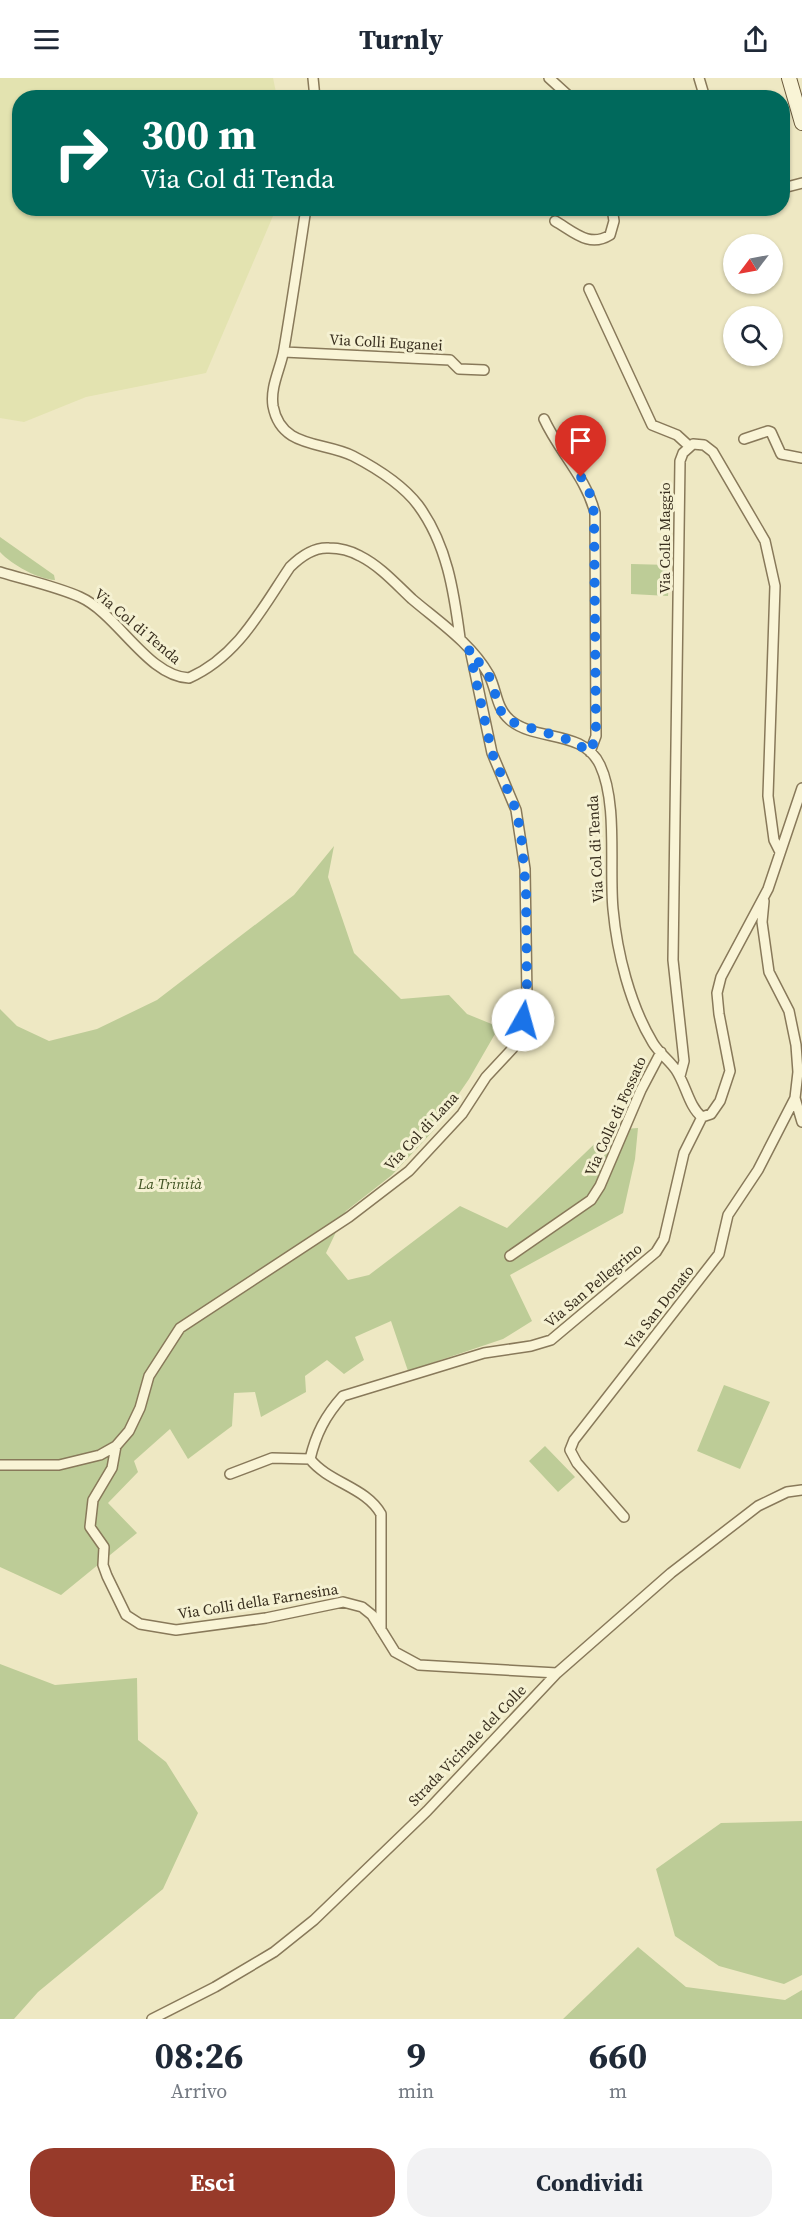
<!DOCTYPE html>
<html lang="it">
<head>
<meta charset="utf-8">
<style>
  body { margin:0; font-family:"Source Serif 4",serif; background:#f2f2f3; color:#1f2937; height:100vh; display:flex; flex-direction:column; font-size:22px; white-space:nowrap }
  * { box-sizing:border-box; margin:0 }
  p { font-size:20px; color:#747a83 }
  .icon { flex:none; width:33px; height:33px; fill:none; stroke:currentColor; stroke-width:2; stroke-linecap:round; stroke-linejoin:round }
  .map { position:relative; height:1941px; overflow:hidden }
  .details { display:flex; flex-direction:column; background:#fff; flex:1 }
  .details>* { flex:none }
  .guide { position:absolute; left:12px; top:12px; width:778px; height:126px; border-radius:24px; box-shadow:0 2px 4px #0004; background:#00695c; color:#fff; overflow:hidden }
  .needle { width:39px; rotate:238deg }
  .controls { position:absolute; left:723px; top:156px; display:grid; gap:12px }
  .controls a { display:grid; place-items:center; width:60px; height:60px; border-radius:50%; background:#fff; box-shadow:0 2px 4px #0004; font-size:30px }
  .pin { position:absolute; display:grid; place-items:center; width:51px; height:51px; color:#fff; margin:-62px -26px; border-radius:50% 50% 50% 0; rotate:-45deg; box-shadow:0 0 6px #0007 }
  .pin .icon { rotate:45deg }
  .me { position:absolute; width:66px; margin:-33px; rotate:7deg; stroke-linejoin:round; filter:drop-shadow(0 0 4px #0008) }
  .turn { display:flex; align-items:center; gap:21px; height:126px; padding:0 30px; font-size:27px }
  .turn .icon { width:78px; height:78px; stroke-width:2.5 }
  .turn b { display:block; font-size:42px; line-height:51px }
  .eta { display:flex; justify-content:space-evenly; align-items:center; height:102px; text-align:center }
  .eta b { font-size:36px; font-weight:700; line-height:42px }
  .primary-button { display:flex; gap:12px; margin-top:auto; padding:12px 30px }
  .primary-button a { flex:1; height:69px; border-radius:24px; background:#973a2a; color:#fff; font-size:24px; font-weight:700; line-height:69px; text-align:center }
  .primary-button a+a { background:#f2f2f3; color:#1f2937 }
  header { display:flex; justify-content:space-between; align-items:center; height:78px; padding:0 30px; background:#fff; font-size:27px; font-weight:700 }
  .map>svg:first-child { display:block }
  .farmland { fill:#e3e3b0 }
  .green { fill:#bdcc97 }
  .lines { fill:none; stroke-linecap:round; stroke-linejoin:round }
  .street-casing { stroke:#88795a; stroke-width:12 }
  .secondary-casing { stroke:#6a5a3d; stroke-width:16 }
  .street { stroke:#f9f4d6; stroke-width:9 }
  .secondary { stroke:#f9f4d6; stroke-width:14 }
  .route { stroke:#1a73e8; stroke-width:10; stroke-dasharray:0 18 }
  .labels { text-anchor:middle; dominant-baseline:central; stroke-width:6; stroke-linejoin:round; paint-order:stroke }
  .street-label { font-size:15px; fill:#382e1e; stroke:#f5f1d2 }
  .park-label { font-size:15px; font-style:italic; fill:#415424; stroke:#f5f1d2 }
</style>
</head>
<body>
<header><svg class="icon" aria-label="menu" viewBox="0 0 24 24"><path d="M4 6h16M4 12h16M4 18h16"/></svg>Turnly<svg class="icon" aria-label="share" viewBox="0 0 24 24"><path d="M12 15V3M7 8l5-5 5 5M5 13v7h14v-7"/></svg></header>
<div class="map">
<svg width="802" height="1941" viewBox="0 0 802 1941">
  <rect width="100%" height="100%" fill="#eee8c3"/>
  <path class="farmland" d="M0 0H273L277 19 20 20V130L276 131 206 295 86 319 24 344 0 340Z"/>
  <path class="green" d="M0 459 54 497 55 502C38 501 12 487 0 474Z
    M631 486 670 487 668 518 631 516Z
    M334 768 328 799 354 875 401 921 449 917 467 936 499 949 469 1001 434 1052 392 1097 346 1133 326 1175 348 1202 369 1197 460 1128 507 1150 609 1052 638 1050 635 1081 623 1135 510 1197 532 1243 503 1261 408 1293 391 1243 355 1259 364 1282 344 1296 327 1282 305 1298 306 1314 261 1339 255 1314 234 1315 232 1348 188 1381 170 1351 134 1383 138 1394 108 1425 137 1455 61 1517 0 1489V931L17 948 49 963 97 951 157 922 294 817Z
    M724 1307 770 1324 740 1391 697 1373Z
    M545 1368 575 1399 558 1414 529 1383Z
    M0 1586 55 1607 137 1600 138 1662 166 1684 198 1735 163 1811 38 1914 14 1941H0Z
    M802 1743V1897L784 1906 719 1888 675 1858 656 1791 721 1745Z
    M638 1869 686 1909 785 1922 802 1912V1941H563Z"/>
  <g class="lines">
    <g class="street-casing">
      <path id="street" d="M313 0 315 20
        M549 0 571 20
        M699 0 705 20
        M783 110 802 105
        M306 130C299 177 292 224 284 271 281 290 270 308 273 328 281 371 323 363 353 378 376 390 402 406 418 427 447 466 454 514 460 560
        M555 143C574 154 589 170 610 157L614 143 612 130
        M589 211 652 347 677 357 689 368
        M284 274 450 282 459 291 484 292
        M544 341C559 374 586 399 595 435L596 658 590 674
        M744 361 768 353 771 354 781 376 802 380
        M0 494C26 502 55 508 80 519 118 536 147 598 189 600 238 578 261 532 290 489 300 479 314 469 329 470 339 470 351 473 360 478 380 488 396 506 412 521 439 544 471 565 489 597 497 613 496 630 510 642 536 664 583 651 600 687 618 725 609 790 613 831 617 875 630 927 653 965 659 975 670 983 676 992 686 1007 689 1029 702 1039L711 1036 720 1023 730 993 719 936 717 915 721 899 768 811 802 710
        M680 998 684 983 673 882 680 383 683 375 693 366 704 367 713 374 765 463 775 508 768 718 774 762 780 774
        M795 1020 802 1044
        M510 1178 591 1122 600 1108 641 1012 661 974
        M116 1368 112 1390 93 1422 90 1449 104 1469 103 1487 107 1498 126 1537 140 1546 176 1552 266 1540 343 1524 362 1529 372 1537 395 1574 419 1587 557 1595
        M0 1387H59L100 1377 116 1368 129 1353 140 1330 149 1298 180 1250 349 1139 409 1093 462 1036 486 999 513 970 523 942 527 920 525 791 516 732 492 675 471 576
        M230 1396 272 1380 310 1381
        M624 1439 577 1385 570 1372 574 1362 719 1176 728 1137 758 1092 795 1020 798 994 796 967 789 933 769 894 762 844 764 823
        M381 1552V1436C366 1409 329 1405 310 1381 316 1356 325 1338 343 1318L484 1275 531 1268 551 1262 656 1174 664 1161 684 1075 702 1039
        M152 1941 215 1909 274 1874 314 1842 427 1733 557 1595 671 1495 758 1428 787 1414 802 1412"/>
    </g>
    <g class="secondary-casing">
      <path id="secondary" d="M789 0 802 45"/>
    </g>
    <use href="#street" class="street"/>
    <use href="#secondary" class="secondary"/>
  </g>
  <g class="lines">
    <path class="route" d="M523 942 527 920 526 813 521 756 516 732 492 675 469 571 489 598 501 633 512 644 572 663 590 674 596 658 594 435 590 416 581 399"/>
  </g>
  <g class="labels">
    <g class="street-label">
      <text transform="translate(386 264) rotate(3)">Via Colli Euganei</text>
      <text transform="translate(664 460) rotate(-90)">Via Colle Maggio</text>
      <text transform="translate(138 548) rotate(40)">Via Col di Tenda</text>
      <text transform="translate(595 771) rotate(-93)">Via Col di Tenda</text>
      <text transform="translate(615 1038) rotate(-66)">Via Colle di Fossato</text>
      <text transform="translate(421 1053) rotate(-47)">Via Col di Lana</text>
      <text transform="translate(593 1207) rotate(-40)">Via San Pellegrino</text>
      <text transform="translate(659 1229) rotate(-52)">Via San Donato</text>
      <text transform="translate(258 1523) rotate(-9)">Via Colli della Farnesina</text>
      <text transform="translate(467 1667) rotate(-46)">Strada Vicinale del Colle</text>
    </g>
    <g class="park-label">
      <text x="170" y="1105">La Trinità</text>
    </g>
  </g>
</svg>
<div class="controls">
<a><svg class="needle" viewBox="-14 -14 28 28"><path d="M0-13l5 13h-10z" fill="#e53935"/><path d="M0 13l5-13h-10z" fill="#747a83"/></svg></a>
<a><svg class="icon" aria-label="search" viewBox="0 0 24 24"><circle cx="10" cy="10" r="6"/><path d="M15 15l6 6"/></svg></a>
</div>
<div class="pin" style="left:581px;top:399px;background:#d93025"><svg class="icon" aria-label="arrive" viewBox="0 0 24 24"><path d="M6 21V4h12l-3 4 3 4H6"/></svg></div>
<svg class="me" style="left:523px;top:942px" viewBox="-20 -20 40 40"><circle r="19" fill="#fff"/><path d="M0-13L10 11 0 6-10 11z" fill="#1a73e8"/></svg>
<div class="guide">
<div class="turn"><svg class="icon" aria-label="right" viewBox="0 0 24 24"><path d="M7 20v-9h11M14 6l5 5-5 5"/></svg><div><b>300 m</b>Via Col di Tenda</div></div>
</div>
</div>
<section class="details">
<div class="eta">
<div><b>08:26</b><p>Arrivo</p></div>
<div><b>9</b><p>min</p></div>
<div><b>660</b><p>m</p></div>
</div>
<div class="primary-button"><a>Esci</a><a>Condividi</a></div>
</section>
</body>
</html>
